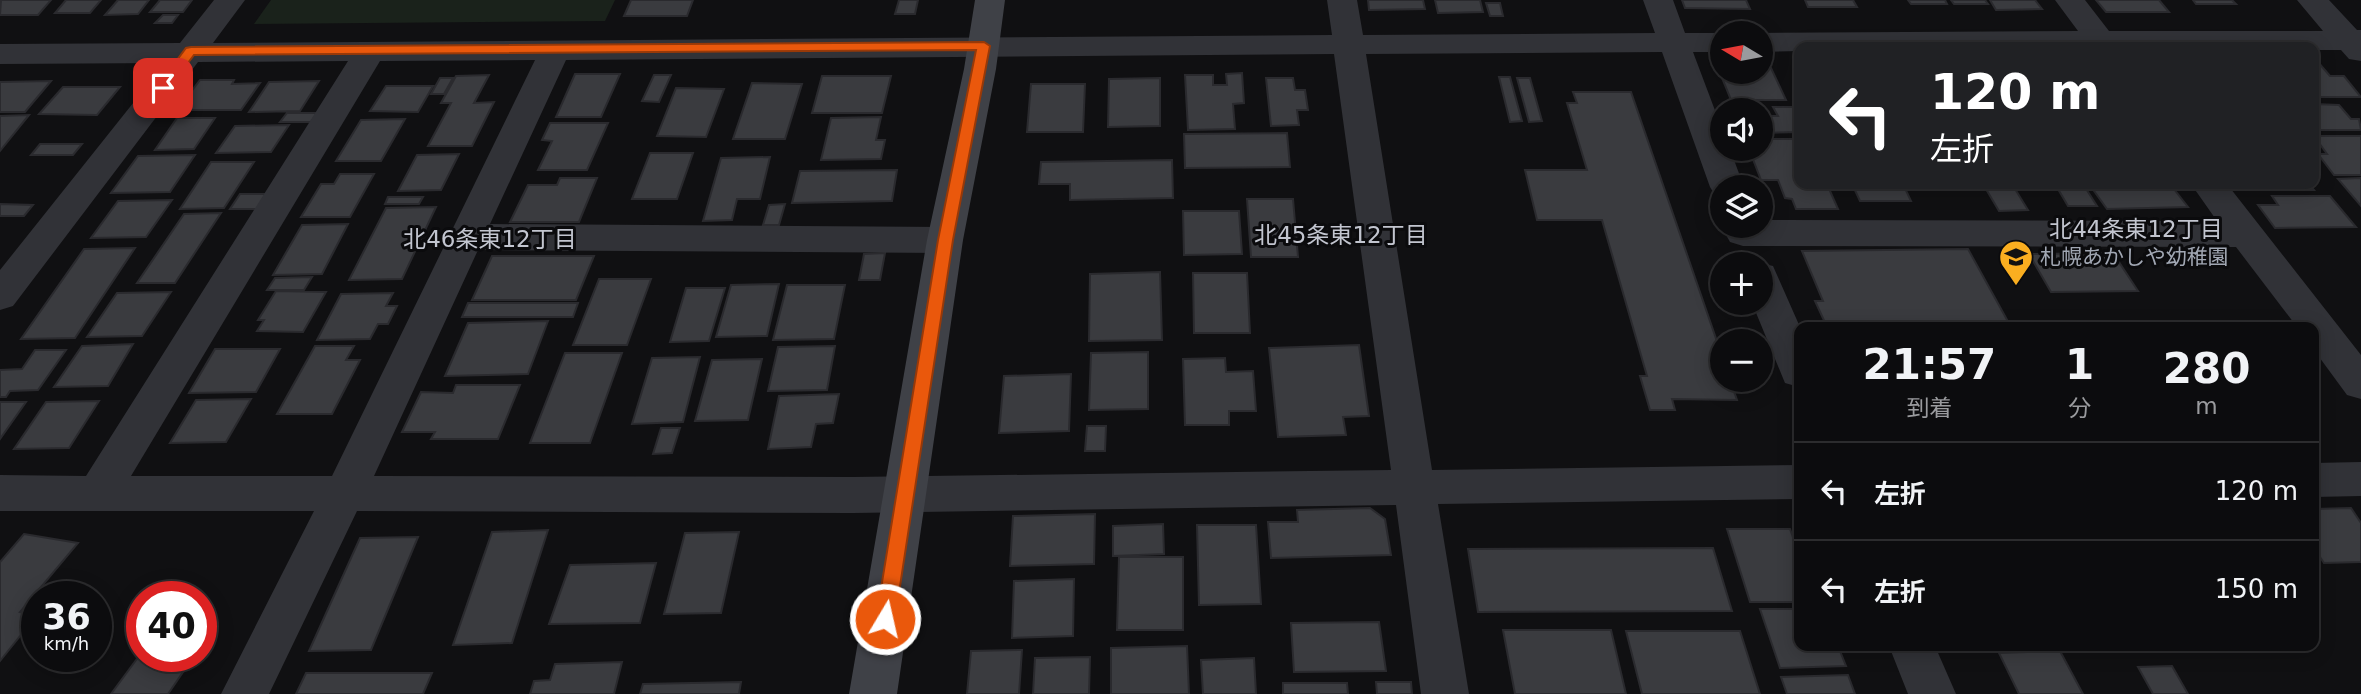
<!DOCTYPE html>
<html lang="ja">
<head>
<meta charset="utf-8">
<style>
  body { margin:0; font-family:"DejaVu Sans","Noto Sans JP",sans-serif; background:#1a1a1c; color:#f1f3f6; height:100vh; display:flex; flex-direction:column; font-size:26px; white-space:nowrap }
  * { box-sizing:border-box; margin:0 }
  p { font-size:23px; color:#9a9b9e }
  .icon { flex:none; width:38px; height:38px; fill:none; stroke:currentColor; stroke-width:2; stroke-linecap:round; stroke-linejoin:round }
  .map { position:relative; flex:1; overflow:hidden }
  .side { position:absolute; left:1794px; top:322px; width:525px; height:329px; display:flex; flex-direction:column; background:#0c0c0e; border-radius:14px; box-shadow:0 4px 18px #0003,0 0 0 2px #2c2c2e }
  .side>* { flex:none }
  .hud { position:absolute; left:1794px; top:42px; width:525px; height:147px; border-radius:14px; box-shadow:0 4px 18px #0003,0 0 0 2px #2c2c2e; background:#202124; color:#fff; overflow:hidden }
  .needle { width:46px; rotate:280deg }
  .tools { position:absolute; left:1710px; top:21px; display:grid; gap:14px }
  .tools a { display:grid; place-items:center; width:63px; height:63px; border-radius:50%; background:#0c0c0e; box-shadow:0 4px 18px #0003,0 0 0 2px #2c2c2e; font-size:35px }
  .speed { position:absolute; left:21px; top:581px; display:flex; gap:14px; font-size:35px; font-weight:700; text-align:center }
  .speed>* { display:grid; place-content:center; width:91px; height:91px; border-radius:50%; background:#0c0c0e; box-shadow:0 4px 18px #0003,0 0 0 2px #2c2c2e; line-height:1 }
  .speed small { font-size:18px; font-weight:400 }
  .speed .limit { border:10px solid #d22; background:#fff; color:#111 }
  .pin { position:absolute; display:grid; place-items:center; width:60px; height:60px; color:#fff; margin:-30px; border-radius:14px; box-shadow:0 4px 10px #0006 }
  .me { position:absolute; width:77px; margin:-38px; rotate:9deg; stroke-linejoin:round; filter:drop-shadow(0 0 5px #0008) }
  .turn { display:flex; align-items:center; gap:24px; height:147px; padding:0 21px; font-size:32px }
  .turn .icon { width:91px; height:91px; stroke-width:2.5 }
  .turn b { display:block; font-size:49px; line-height:60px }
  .eta { display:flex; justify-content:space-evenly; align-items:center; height:119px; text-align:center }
  .eta b { font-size:42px; font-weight:700; line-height:49px }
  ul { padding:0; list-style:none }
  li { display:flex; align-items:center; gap:21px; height:98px; padding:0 21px; border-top:2px solid #2c2c2e }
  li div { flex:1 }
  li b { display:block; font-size:26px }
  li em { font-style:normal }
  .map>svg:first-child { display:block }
  .green { fill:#1a221b }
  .building { fill:#3a3b3f; stroke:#2a2a2e; stroke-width:2 }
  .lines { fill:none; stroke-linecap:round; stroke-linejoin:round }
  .street { fill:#313237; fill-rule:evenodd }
  .secondary { fill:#3f4147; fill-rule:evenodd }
  .route { fill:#ea580c; stroke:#983908; stroke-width:2 }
  .labels { text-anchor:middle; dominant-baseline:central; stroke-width:6; stroke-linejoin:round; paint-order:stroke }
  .poi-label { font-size:21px; fill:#a1a7b3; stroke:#0b0b0d; text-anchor:start }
  .neighbourhood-label { font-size:23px; fill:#c2c5cf; stroke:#0b0b0d }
</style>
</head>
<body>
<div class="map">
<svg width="2361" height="694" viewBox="0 0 2361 694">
  <rect width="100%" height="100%" fill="#101012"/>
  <path class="green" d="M271 0H615L605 21 254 24Z"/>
  <path class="building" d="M1 0H51L38 15H0Z
    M66 0H101L90 13H55Z
    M118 0H149L138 14 105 15Z
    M160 0H192L183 12H150Z
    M631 0H693L687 16H624Z
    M899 0H918L915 14H895Z
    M1368 0H1423L1425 9 1369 10Z
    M1435 0H1480L1483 12 1438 13Z
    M1682 0H1746L1750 9 1685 8Z
    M1805 0H1853L1857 7H1808Z
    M1908 0H1945L1947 4H1911Z
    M1951 0H1985L1988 4H1954Z
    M1990 0H2035L2042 9 1996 10Z
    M2096 0H2159L2169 12H2106Z
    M2193 0H2232L2236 4H2196Z
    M1486 3H1500L1503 16H1490Z
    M163 15H178L172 23H155Z
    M2314 62H2318L2330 76H2344L2361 97H2319L2314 91Z
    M1718 68H1722V72H1760V68H1771L1786 100H1731Z
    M1242 73 1244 103 1233 104 1235 129 1188 130 1185 75H1213V85H1227L1226 74Z
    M575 74H620L601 117H556Z
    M489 75 474 103 494 102 472 146H428L451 103H441L456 76Z
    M654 75H671L659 102 642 101Z
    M822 76H891L882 113H812Z
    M1499 77H1510L1522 121 1510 122Z
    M440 78H453L444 94H431Z
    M1160 78V126L1108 127 1109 79Z
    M1266 78H1293L1295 90H1305L1308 110H1297L1299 125 1271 126Z
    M1517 78H1530L1542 121 1529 122Z
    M200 80H234L232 84 260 83 241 110H177Z
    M51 81 25 112H0V82Z
    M319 81 300 111 249 112 269 82Z
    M752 83 802 84 785 139H733Z
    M1031 84H1085L1083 132H1027Z
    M386 86H433L418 112 370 111Z
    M63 87H120L97 115 39 114Z
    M676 88 724 89 706 137 657 136Z
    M1573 92H1631L1722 356V380H1730L1737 400 1672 399 1675 410H1650L1640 376H1647L1602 220H1537L1525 170H1587L1567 103H1577Z
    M2314 104 2339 105 2351 119H2359L2361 130H2314Z
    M1773 107H1799V132L1760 133V116H1778Z
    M287 113H317L311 122H280Z
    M29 115 0 151V116Z
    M881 117 876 140H885L881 159 821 160 831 118Z
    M177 118H215L194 149 155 150Z
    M405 119 381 161H336L361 120Z
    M550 123H608L587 170H538L552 141 542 140Z
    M289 125 271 152 216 153 235 126Z
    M1287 133 1290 167 1185 168 1184 134Z
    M2314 136H2361V175H2334L2318 154H2327Z
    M1760 139H1795L1799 147V184H1827L1838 209H1796L1792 199 1785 198 1778 180H1761L1749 149H1760Z
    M40 144H82L73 155H31Z
    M650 153H693L677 199H632Z
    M459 154 441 190 398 191 417 155Z
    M195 155 170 192 111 193 138 156Z
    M770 157 760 199H737L732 220 703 221 721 158Z
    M1172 160 1173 198 1070 200V184H1039L1041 162Z
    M211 162H254L224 208 180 209Z
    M897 170 892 201 792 203 800 171Z
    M340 174H374L350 217H301L321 184H334Z
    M560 178H597L579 222H510L528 185H557Z
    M2361 178V206L2338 179Z
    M1852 184H1903L1911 201H1860Z
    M1915 184H1958L1962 190H1918Z
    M1983 184H2029H2012L2028 210 1999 211Z
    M2055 184H2083L2097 206H2068Z
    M2089 184H2170L2188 207 2107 209Z
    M2259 184H2309L2314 190H2264Z
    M240 194H268L258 209H230Z
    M2272 196H2330L2356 227 2275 228 2258 205H2278Z
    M388 197H423L419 204H385Z
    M1247 199H1293L1298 257H1251Z
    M172 200 146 237 91 238 118 201Z
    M0 204 33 205 24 216H0Z
    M785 204 779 225H763L769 205Z
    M436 207 402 279 349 280 386 208Z
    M1183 211H1239L1242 254 1184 255Z
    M221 213 175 283H137L184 214Z
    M348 224 322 274 273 275 302 225Z
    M135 248 75 338 21 339 84 249Z
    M1968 249 2011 327H1827L1815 301H1823L1802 251Z
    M885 253 880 280H859L864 254Z
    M2113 253 2138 291 2051 292 2029 254Z
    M492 256H594L576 300H472Z
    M1160 272 1162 340 1089 341 1090 274Z
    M1193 273H1247L1250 333H1194Z
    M312 277 304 290H267L275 278Z
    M599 279H651L627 345H573Z
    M779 284 767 336 716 337 731 285Z
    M787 285H845L834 339 773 340Z
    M686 288H725L709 341 670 342Z
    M276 291 326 292 303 332 257 331 264 320H258Z
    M171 292 142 336 87 337 117 293Z
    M393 293 386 306H397L388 324H378L370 339 317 340 341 294Z
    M468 303H578L573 317H462Z
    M548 321 528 374 445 376 468 323Z
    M133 344 108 386 54 387 82 346Z
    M1359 345 1369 416 1343 417 1346 435 1278 437 1269 348Z
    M315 346H354L346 360H360L332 414H277Z
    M835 346 827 390 768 391 778 347Z
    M215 349H280L256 392 189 393Z
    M35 350H66L38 390 10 391 6 397H0V370L22 369Z
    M1148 352V409L1089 410 1091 353Z
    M565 353H622L590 443H530Z
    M700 357 683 422 632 424 652 358Z
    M1225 358 1226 372 1253 371 1256 411H1229V425H1185L1183 359Z
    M762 359 748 420 695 421 712 360Z
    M1071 374 1069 431 999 433 1004 376Z
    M456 385H520L498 439H431L435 432H402L421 392 453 393Z
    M839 394 833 423 816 424 811 447 768 449 779 396Z
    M251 399 226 442 170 443 196 400Z
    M99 401 69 448 14 449 46 402Z
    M0 402H26L0 439Z
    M1087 426H1106L1105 451H1085Z
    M661 428H680L672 453 653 454Z
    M1370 508 1385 519 1391 555 1271 558 1268 522H1298L1297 510Z
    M2351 508 2361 523V562L2324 563 2314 548V509Z
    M1095 514 1094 564 1010 566 1013 516Z
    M1163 524 1164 554 1113 556V526Z
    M1197 525H1256L1261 604 1199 605Z
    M1727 529H1790L1799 554V602H1750Z
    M548 530 512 643 453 645 492 532Z
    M739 532 721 613 664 614 685 533Z
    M24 534 78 543 20 612 37 615 0 661V562Z
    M418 537 371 650 309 651 360 538Z
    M1713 548 1732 611 1478 612 1468 549Z
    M1119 557H1183V630H1117Z
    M656 563 640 623 549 624 570 565Z
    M1074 579 1073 636 1012 638 1014 581Z
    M1760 609H1799V646H1838L1846 666 1780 668Z
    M1379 622 1386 671 1294 672 1291 623Z
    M1503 630H1611L1626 694H1515Z
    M1626 631H1740L1760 694H1642Z
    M1187 646 1189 694H1111V648Z
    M1022 650 1019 694H967L971 651Z
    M2060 651 2083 694H2019L1999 653Z
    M142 652V656H194L168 694H111Z
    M1090 657 1089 694H1033L1035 658Z
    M1254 658 1256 694H1203L1201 660Z
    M622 662 614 694H530L534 681 550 680 555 664Z
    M2172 666 2188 694H2153L2138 667Z
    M306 673H432L423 694H296Z
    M1848 675 1855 694H1787L1781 677Z
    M741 682 739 694H640L643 684Z
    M1376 682H1411L1412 694H1377Z
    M1283 683H1347L1348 694H1283Z"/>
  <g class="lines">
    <path class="street" d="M214 0H245L213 43 1332 35 1327 0H1357L1363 35 1655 33 1643 0H1673L1685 33H1725H1722V52H1693L1722 129V149H1730L1744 187H1722V197L1715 195 1710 187 1662 52 1366 54 1432 470 1799 465V499L1438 504 1469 694H1421L1396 505 853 513 357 511 269 694H221L314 511H0V475L86 476 348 61 198 62 13 306 0 310V270L165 63 0 64V44L180 43ZM1334 54 1391 470 853 477 374 476 478 250 945 253 958 249 963 240 958 231 945 227 490 224 566 60ZM535 60 332 476H131L380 61Z
      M2055 0H2085L2109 31H2323L2297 0H2329L2357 30H2361V61L2349 59 2341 50H2314V47H1799V51L1760 52V33H1757L2078 31Z
      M2191 184H2227L2361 355V399L2347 395 2314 350V327H2297L2236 247 1743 246 1730 242 1725 233 1729 226H1760V220L2217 221Z
      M1760 263 1773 266 1800 327 1799 387 1785 383 1752 303H1760V264H1754Z
      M2361 462V496L2314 497V463Z
      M1889 646H1935L1956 694H1908Z"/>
    <path class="secondary" d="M975 0H1005L996 69 963 240 897 694H849L927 240 964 69Z"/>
  </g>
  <path class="route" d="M984 42 990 46 953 240 895 619 892 625 885 627 879 625 876 619 938 240 976 50 194 55 167 91H158L156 88 186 48 191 47Z"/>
  <defs>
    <g id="school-pin" transform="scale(1.75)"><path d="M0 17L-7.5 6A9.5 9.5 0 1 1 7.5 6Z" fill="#faae20" stroke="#0b0b0d"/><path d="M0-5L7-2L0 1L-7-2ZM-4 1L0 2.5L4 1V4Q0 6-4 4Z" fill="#111"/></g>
  </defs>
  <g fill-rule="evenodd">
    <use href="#school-pin" x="2016" y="257"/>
  </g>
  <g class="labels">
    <g class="poi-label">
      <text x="2040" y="257">札幌あかしや幼稚園</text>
    </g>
    <g class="neighbourhood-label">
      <text x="2136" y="229">北44条東12丁目</text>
      <text x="1341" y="235">北45条東12丁目</text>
      <text x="490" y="239">北46条東12丁目</text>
    </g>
  </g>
</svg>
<div class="tools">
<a><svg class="needle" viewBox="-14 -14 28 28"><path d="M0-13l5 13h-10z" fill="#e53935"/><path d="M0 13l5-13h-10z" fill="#9a9b9e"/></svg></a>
<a><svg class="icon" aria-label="sound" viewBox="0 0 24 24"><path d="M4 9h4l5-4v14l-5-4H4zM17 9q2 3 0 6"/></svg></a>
<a><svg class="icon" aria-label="layers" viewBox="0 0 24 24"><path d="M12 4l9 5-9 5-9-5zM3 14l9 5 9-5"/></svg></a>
<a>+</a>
<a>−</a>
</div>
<div class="speed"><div>36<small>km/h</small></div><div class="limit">40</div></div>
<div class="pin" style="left:163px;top:88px;background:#d93025"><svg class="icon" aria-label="arrive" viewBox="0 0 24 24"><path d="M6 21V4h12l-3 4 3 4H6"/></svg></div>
<svg class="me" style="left:885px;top:619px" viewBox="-20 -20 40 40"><circle r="17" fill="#ea580c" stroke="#fff" stroke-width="3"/><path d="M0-11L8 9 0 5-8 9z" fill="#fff"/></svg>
<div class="hud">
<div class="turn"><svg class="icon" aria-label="left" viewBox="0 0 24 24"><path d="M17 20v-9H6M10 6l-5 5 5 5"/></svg><div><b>120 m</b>左折</div></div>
</div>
<section class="side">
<div class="eta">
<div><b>21:57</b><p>到着</p></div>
<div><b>1</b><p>分</p></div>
<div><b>280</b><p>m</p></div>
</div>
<ul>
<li><svg class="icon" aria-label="left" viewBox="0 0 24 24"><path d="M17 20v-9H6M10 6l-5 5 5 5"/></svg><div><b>左折</b></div><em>120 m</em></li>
<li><svg class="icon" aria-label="left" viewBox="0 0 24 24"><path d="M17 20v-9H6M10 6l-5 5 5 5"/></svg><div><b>左折</b></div><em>150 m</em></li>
</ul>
</section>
</div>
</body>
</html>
